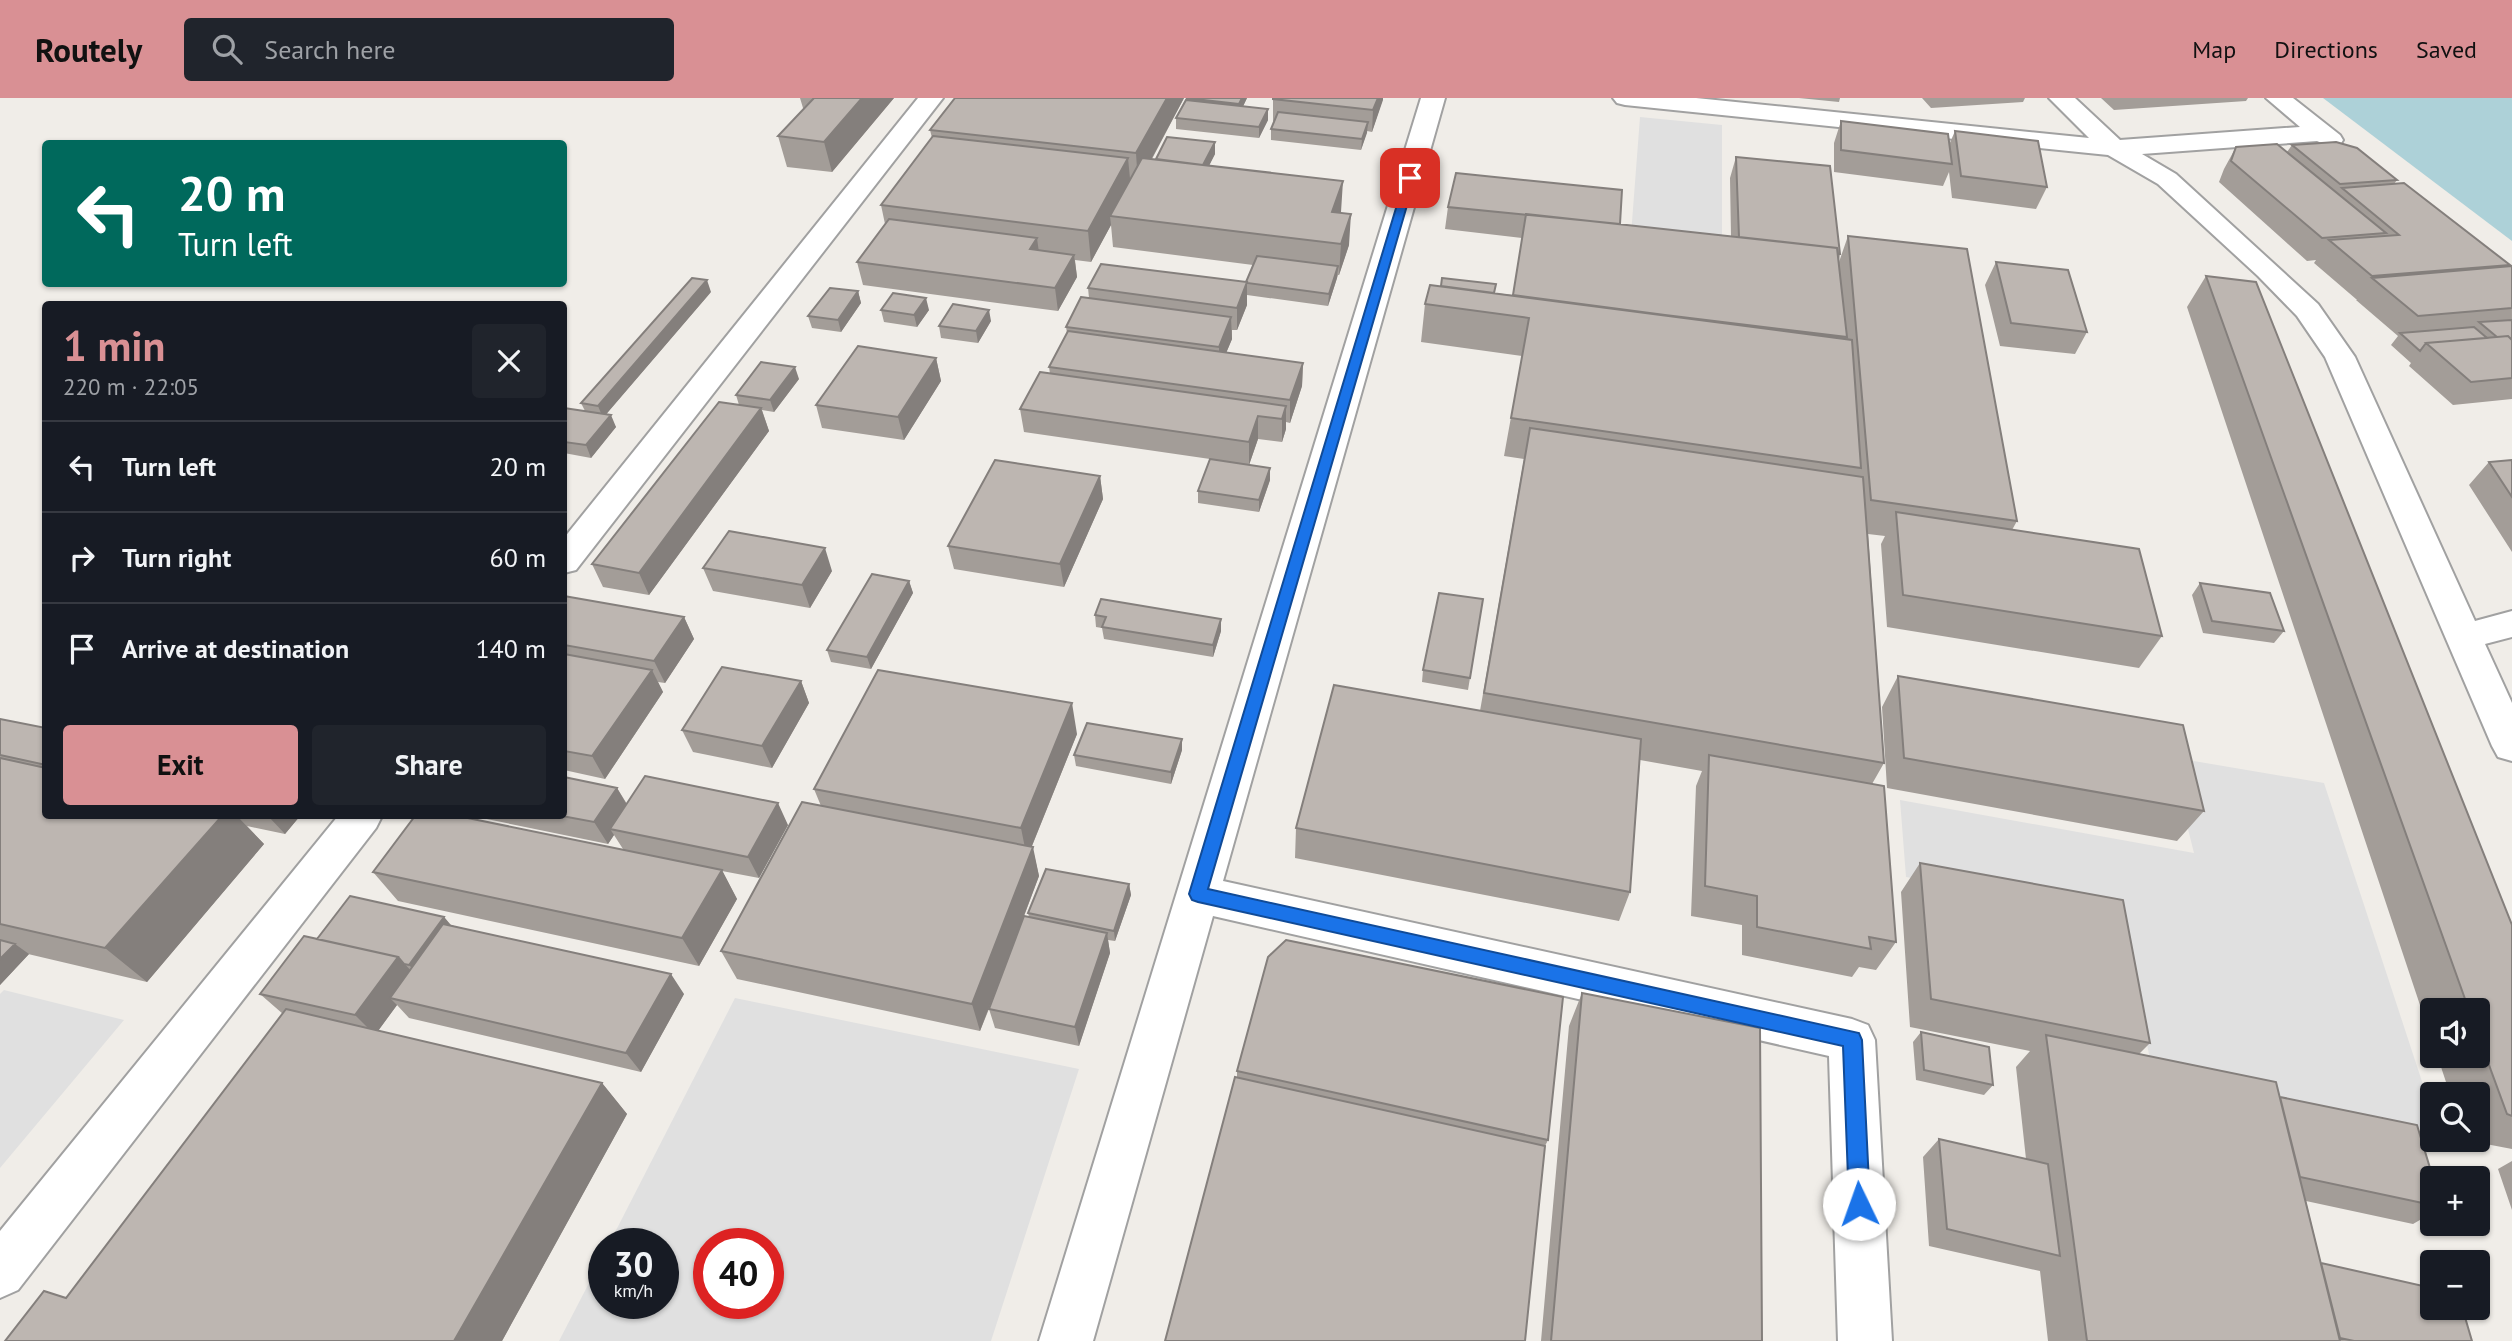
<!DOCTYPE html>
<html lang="en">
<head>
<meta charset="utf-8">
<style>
  body { margin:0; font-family:"PT Sans",sans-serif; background:#20242c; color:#f1f3f6; height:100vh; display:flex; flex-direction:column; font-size:26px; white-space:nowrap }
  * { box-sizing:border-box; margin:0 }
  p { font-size:23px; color:#9ea1a6 }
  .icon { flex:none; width:38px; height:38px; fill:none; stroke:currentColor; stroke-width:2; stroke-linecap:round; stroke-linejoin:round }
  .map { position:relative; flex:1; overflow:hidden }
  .details { position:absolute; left:42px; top:203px; width:525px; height:518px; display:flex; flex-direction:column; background:#171b24; border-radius:7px; box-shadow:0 2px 5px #0004 }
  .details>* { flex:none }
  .hud { position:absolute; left:42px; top:42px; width:525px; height:147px; border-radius:7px; box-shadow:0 2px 5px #0004; background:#00695c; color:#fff; overflow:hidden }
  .tools { position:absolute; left:2420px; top:900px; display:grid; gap:14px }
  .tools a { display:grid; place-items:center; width:70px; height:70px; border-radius:7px; background:#171b24; box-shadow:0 2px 5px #0004; font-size:35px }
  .speed { position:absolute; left:588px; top:1130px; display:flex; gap:14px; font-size:35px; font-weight:700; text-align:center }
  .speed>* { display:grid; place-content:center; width:91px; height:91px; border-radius:50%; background:#171b24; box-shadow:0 2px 5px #0004; line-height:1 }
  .speed small { font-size:18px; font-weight:400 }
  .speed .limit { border:10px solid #d22; background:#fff; color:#111 }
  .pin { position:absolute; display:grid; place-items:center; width:60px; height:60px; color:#fff; margin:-30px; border-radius:14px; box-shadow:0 4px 10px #0006 }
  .me { position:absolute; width:77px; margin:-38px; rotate:357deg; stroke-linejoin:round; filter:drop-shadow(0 0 5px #0008) }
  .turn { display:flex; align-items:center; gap:24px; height:147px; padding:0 21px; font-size:32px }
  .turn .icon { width:91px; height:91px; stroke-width:2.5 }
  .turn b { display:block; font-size:49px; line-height:60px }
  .round { display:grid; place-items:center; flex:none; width:74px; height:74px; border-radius:7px; background:#20242c }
  .head { display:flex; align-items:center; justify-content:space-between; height:119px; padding:0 21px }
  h1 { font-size:42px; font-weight:700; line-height:52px; color:#d99094 }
  .cta { display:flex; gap:14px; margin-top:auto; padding:14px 21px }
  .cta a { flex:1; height:80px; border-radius:7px; background:#d99094; color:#111; font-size:28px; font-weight:700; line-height:80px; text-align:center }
  .cta a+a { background:#20242c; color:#f1f3f6 }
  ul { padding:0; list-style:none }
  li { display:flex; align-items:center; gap:21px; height:91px; padding:0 21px; border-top:2px solid #363941 }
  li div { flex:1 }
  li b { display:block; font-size:26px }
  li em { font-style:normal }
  header { display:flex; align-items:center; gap:42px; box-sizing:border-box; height:98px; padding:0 35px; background:#d99094; color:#111 }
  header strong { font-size:33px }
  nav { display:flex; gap:38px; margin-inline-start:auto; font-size:24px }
  .search { width:490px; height:63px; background:#20242c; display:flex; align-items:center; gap:18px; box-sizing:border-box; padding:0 24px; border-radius:7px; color:#9ea1a6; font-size:26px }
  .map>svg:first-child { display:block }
  .parking { fill:#e0e0e0; fill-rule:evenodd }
  .water { fill:#add1d8 }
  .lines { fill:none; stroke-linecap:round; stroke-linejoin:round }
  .minor-casing { stroke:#a1a1a1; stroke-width:4 }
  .minor { fill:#fff; fill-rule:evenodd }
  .wall { fill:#a39d98 }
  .shaded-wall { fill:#847f7c }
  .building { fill:#bdb6b1; stroke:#847f7c; stroke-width:2 }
  .route { fill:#1a73e8; stroke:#114b97; stroke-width:2 }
</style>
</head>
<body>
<header>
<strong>Routely</strong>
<div class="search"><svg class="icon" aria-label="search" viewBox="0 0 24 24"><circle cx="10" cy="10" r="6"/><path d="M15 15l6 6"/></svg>Search here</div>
<nav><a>Map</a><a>Directions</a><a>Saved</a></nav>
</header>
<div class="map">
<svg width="2512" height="1243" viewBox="0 0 2512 1243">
  <rect width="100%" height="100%" fill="#f0ede8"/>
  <path class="parking" d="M1640 19 1722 27V160L1630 150Z
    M2170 659 2324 685 2432 1014V1033L2153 977 2122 818 1906 779 1900 702 2194 755Z
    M4 892 124 922 0 1070V896Z
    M735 900 1079 971 991 1243H559L604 1156V1206H663V1146H609ZM709 1146H768V1206H709Z"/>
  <path class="water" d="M2323 0H2512V143Z"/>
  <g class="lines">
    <g class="minor-casing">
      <path id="minor" d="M918 0H943L576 472 564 475V440Z
        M1421 0H1445L1223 783 1852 921 1868 927 1875 942 1892 1243H1838L1829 958 1213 818 1093 1243H1039Z
        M1613 0H1696L2089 40 2049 0H2075L2120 42 2300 29 2266 0H2293L2340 37 2343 42 2340 47 2331 49 2317 43 2142 56 2176 76 2318 206 2355 259 2475 523 2512 513V539L2485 546 2512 605V663L2498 659 2492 648 2325 259 2297 218 2258 178 2158 86 2108 57 1625 7 1617 5Z
        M338 718H382L376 730 18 1192 0 1200V1133Z"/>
    </g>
    <use href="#minor" class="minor"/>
  </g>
  <path class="wall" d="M800 0H894L832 74 787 69 778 38 804 11 803 10Z
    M955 0H1184L1152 61 1215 56 1209 67 1341 115 1349 147 1339 177H1338L1328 208 1247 197V207L1237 232H1232V241L1226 255 1303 265 1302 288 1290 325 1286 324V331L1282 344 1258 341 1249 367 1270 370V382L1259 414 1198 405V393L1210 361 1024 334 1020 311 1050 276 1049 269 1067 235 1066 229 1089 200 1088 190 1246 184 1253 167 1113 149 1111 127 1091 164 1075 162 1077 179 1058 213 863 187 857 164 885 126 881 107 932 40 930 32Z
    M1186 0H1247L1243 8 1268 11V22L1259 40 1176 31V20Z
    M1273 0H1383L1372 34 1367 33 1361 52 1271 42V31L1275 23H1273Z
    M1799 0H1840L1839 4Z
    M1922 0H2025L2023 4 1931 10Z
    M2101 0H2248L2246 3 2114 12Z
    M1841 23 1949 47 1955 33 2047 89 2036 111 1952 100 1949 74 1943 88 1834 74V45Z
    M2292 47 2397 82 2394 86 2510 167 2509 168H2512V301L2453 307 2409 268 2411 265 2391 247 2398 238 2356 202 2357 201H2356L2314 165 2316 162 2307 163 2219 84 2224 71 2236 49 2287 54Z
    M1736 59 1840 156 1839 164 1848 138 2017 423 2012 432 2162 538 2139 570 1887 529 1881 446 1885 438 1868 436 1884 665 1872 686 1896 844 1876 872 1859 869 1852 879 1742 857V827L1691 818 1696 688 1702 673 1640 662 1630 794 1619 823 1295 760 1296 730 1480 613 1524 361 1504 358 1522 258 1421 244 1425 206 1495 195 1513 197 1522 140 1445 131 1448 109 1731 138 1730 80Z
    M1996 164 2087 234 2075 256 2000 248 1985 187Z
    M2206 178 2512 827V1051L2465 1042 2478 1041V996H2450L2437 957H2478V912H2432V943L2187 209Z
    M858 193 861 205 841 234 812 230 808 218Z
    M711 194 606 316 616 329 591 360 564 355V310L585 313 581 305Z
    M881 212H929L917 229 884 224Z
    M991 223 978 245 941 240 939 228Z
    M936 260 941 283 904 342 822 330 816 307Z
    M799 281 774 314 762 312 769 333 649 497 603 489 592 466 739 307 736 297Z
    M2512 362V454L2469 387 2489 364Z
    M1100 378 1103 401 1064 489 954 471 948 448Z
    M703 470 832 473 810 510 713 493Z
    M909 483 913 495 871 571 831 564 827 552Z
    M2200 485 2284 533 2274 545 2203 535 2192 497Z
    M564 498 684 519 694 541 665 585 658 584 663 594 605 681 564 672Z
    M1483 501 1468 592 1422 584 1423 572Z
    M1095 517 1221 533 1213 559 1104 541 1102 530 1096 529Z
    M1898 578 2204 713 2177 743 1887 690 1882 609Z
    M801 583 809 605 772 670 693 654 682 632Z
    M0 621 46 630V718H300L285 736 247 728 264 746 147 884 28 856H29L0 887Z
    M1077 636 1032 748 1039 778 1007 864 1029 819 1028 815 1129 786 1131 797 1115 843 1108 842 1110 855 1079 948 995 930 989 911 980 933 737 881 721 853 821 708 814 691Z
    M1182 652 1171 686 1076 668 1074 657Z
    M617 690 627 706 788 727 759 780 722 773 737 801 699 868 398 803 373 774 623 751 614 737 608 746 472 718H564Z
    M1920 765 2150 945 2139 956 2280 999 2432 1107V1115L2413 1126 2306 1103 2321 1165 2472 1243H2048L2040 1173 1929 1148 1923 1059 1939 1041 2026 1061 2016 969 2030 953 1910 929 1901 794Z
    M444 819 451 827 684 896 641 974 409 920 397 907 378 933 602 985 627 1016 502 1243H5L66 1200 283 916 260 896 317 841Z
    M1582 895 1762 1243H1541L1569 928Z
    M1921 934 1993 987 1984 997 1916 982 1913 944Z
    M1237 973 1548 1042 1545 1048 1237 980Z
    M2512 1063V1112L2498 1071Z"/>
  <path class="shaded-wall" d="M862 0H894L832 74 824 44Z
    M1167 0H1184L1138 86 1136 55Z
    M1242 0H1247L1239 17V6Z
    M1378 0H1383V2L1372 34 1373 12Z
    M1268 11V22L1259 40V29Z
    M1368 24 1367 35 1361 52 1362 41Z
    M1215 44V56L1197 92V80Z
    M1128 60 1131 91 1110 118 1111 127 1091 164 1088 133Z
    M1343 83 1341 114 1331 145 1332 114Z
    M1351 116 1349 147 1339 177 1341 146Z
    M1037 140 1040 162 1030 151Z
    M1074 157 1077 179 1058 213 1055 190Z
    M1338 168 1337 180 1328 208 1329 196Z
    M707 182 711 194 603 320 598 308Z
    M1247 184V207L1237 232V210Z
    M858 193 861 205 841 234 838 222Z
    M926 200 929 212 917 229 914 217Z
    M989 212 991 223 978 245 976 233Z
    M1231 219 1232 241 1219 272V249Z
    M936 260 941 283 904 342 898 319Z
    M1303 265 1302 288 1290 325V302Z
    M795 269 799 281 774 314 770 302Z
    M1286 308V331L1282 344V321Z
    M761 310 769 333 649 497 639 475Z
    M611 317 616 329 591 360 586 347Z
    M1258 318V341L1249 367V344Z
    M1270 370V382L1259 414V402Z
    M1100 378 1103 401 1064 489 1060 466Z
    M825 450 832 473 810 510 802 487Z
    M909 483 913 495 871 571 867 559Z
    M684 519 694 541 665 585 654 563Z
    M1221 521V533L1213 559V547Z
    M652 572 663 594 605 681 592 658Z
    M801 583 809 605 772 670 762 648Z
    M1072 605 1077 636 1027 760 1021 730Z
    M1182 641V652L1171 686V674Z
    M617 690 630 712 610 731 614 737 608 746 594 724Z
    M778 705 788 727 759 780 748 759Z
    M222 718H237L264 746 147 884 105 850Z
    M268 718H300L285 736Z
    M1033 749 1039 778 980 933 972 906Z
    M722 772 737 801 699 868 682 840Z
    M1129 786 1131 797 1115 843 1114 833Z
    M444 819 453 830 419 878 409 867Z
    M1107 835 1110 855 1079 948 1075 929Z
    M15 846 29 856 0 887V861Z
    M398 859 417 879 390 900 397 907 375 937 355 917Z
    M671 876 684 896 641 974 626 955Z
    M602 985 627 1016 502 1243H454Z"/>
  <path class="building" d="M814 0H862L824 44 778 38Z
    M955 0H1167L1136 55 930 32Z
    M1186 0H1242L1239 6Z
    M1273 0H1378L1373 12 1273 1Z
    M1186 2 1268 11 1259 29 1176 20Z
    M1278 14 1368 24 1362 41 1271 31Z
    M1841 23 1948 36 1952 66 1841 52Z
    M1955 33 2038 43 2047 89 1961 78Z
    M933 38 1128 60 1088 133 881 107Z
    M1167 39 1215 44 1203 67 1156 61Z
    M2336 44 2357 50 2397 82 2340 86 2292 47Z
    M2277 46 2386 135 2322 140 2231 63 2236 49Z
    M1736 59 1830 68 1840 156H1838L1837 150 1739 139Z
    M1142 60 1343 83 1332 114 1351 116 1341 146 1110 118Z
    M1456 75 1622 92 1620 126 1448 109Z
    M2404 85 2510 167 2372 178 2329 142 2399 137 2342 90Z
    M1526 116 1837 150 1847 239 1665 217 1513 197Z
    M889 121 1037 140 1030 151 1074 157 1055 190 857 164Z
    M1848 138 1967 151 2017 423 1871 402Z
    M1257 158 1338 168 1329 196 1247 185V184H1246Z
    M1996 164 2068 172 2087 234 2011 225Z
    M1101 166 1247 184 1237 210 1088 190Z
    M2512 168V210L2418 218 2372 180Z
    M2206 178 2256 184 2512 827V1018L2507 1016 2478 937V912H2469Z
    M692 180 707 182 598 308 581 305Z
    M1442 180 1496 186 1494 195 1441 188Z
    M1430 187 1852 242 1861 370 1511 320 1529 220 1425 206Z
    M830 190 858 193 838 222 808 218Z
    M893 195 926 200 914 217 881 212Z
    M1081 199 1231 219 1219 249 1066 229Z
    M953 206 989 212 976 233 939 228Z
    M2512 222V242L2508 238 2497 239 2479 224Z
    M2474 229 2487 240 2426 245 2420 253 2400 235Z
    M1068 233 1303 265 1290 302 1049 269Z
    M2508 238 2512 242V280L2471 284 2426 245Z
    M858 248 936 260 898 319 816 307Z
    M761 264 795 269 770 302 736 297Z
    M1040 274 1286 308 1282 321 1258 318 1249 344 1020 311Z
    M719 304 761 310 639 475 592 466Z
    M564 310 611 317 586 347 564 344Z
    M1530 330 1863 379 1884 665 1484 595Z
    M1210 361 1270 370 1259 402 1198 393Z
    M995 362 1100 378 1060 466 948 448Z
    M2512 362V399L2489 364Z
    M1896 414 2139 451 2162 538 1903 497Z
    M729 433 825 450 802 487 703 470Z
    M872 476 909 483 867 559 827 552Z
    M2200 485 2270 495 2284 533 2212 523Z
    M1439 495 1483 501 1470 580 1423 572Z
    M564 498 684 519 654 563 564 547Z
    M1101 501 1221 521 1213 547 1102 529 1106 519 1095 517Z
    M564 556 652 572 592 658 564 653Z
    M722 569 801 583 762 648 682 632Z
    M878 572 1072 605 1021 730 814 691Z
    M1898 578 2183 627 2204 713 1904 660Z
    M1334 587 1641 641 1630 794 1296 730Z
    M0 621 46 630V667L0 657Z
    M1087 625 1182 641 1171 674 1074 657Z
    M1709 657 1884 688 1896 844 1869 839 1871 851 1757 829V798L1705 788Z
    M0 660 46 670V718H222L105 850 0 826Z
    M645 678 778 705 748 759 610 731Z
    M564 679 617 690 594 724 562 718H564Z
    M802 704 1033 749 972 906 721 853Z
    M415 718H458L722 772 682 840 373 774Z
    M1920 765 2123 802 2150 945 1931 901Z
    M1046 771 1129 786 1114 833 1028 815Z
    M350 798 444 819 409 867 404 866 398 859 317 841Z
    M1024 818 1107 835 1075 929 989 911Z
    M443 826 671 876 626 955 390 900Z
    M304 838 398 859 355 917 260 896Z
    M0 842 15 846 0 861Z
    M1286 842 1563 899 1548 1042 1237 973 1268 859Z
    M1582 895 1760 930 1762 1243H1551Z
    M286 911 602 985 454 1243H5L44 1193 66 1200Z
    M1921 934 1989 949 1993 987 1924 972Z
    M2046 937 2276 984 2340 1243H2087Z
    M1235 979 1545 1048 1525 1243H1165Z
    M2280 999 2417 1027 2433 1080 2432 1107 2300 1079Z
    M1939 1041 2048 1066 2060 1158 1947 1131Z
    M2321 1165 2432 1190V1209H2462L2472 1243H2354L2340 1240Z"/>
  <path class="route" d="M1406 77 1415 80 1208 791 1859 935 1862 942 1870 1106 1867 1113 1859 1116 1852 1113 1849 1106 1843 948 1198 804 1192 802 1189 796Z"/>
</svg>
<div class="tools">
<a><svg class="icon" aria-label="sound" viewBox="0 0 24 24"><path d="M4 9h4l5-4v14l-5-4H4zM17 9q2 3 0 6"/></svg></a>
<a><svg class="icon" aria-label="search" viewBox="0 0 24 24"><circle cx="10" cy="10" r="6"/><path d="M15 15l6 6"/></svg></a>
<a>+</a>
<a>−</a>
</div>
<div class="speed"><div>30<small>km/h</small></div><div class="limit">40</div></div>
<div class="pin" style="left:1410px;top:80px;background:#d93025"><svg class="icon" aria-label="arrive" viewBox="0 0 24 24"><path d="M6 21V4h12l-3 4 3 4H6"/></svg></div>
<svg class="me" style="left:1859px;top:1106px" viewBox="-20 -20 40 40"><circle r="19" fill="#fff"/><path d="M0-13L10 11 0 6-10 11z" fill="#1a73e8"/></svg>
<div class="hud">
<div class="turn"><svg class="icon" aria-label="left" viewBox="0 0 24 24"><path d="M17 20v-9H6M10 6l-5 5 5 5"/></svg><div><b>20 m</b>Turn left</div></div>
</div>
<section class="details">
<div class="head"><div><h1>1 min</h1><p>220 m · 22:05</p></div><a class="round"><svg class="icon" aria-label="close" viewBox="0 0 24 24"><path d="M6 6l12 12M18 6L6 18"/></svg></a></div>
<ul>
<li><svg class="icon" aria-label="left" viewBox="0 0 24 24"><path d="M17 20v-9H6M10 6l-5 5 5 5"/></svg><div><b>Turn left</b></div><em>20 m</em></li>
<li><svg class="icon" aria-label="right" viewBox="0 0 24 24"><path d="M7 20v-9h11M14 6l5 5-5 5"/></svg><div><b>Turn right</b></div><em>60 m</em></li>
<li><svg class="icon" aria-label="arrive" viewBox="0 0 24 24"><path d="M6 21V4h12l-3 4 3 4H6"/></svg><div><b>Arrive at destination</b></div><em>140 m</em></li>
</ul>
<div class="cta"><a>Exit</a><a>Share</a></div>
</section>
</div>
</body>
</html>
